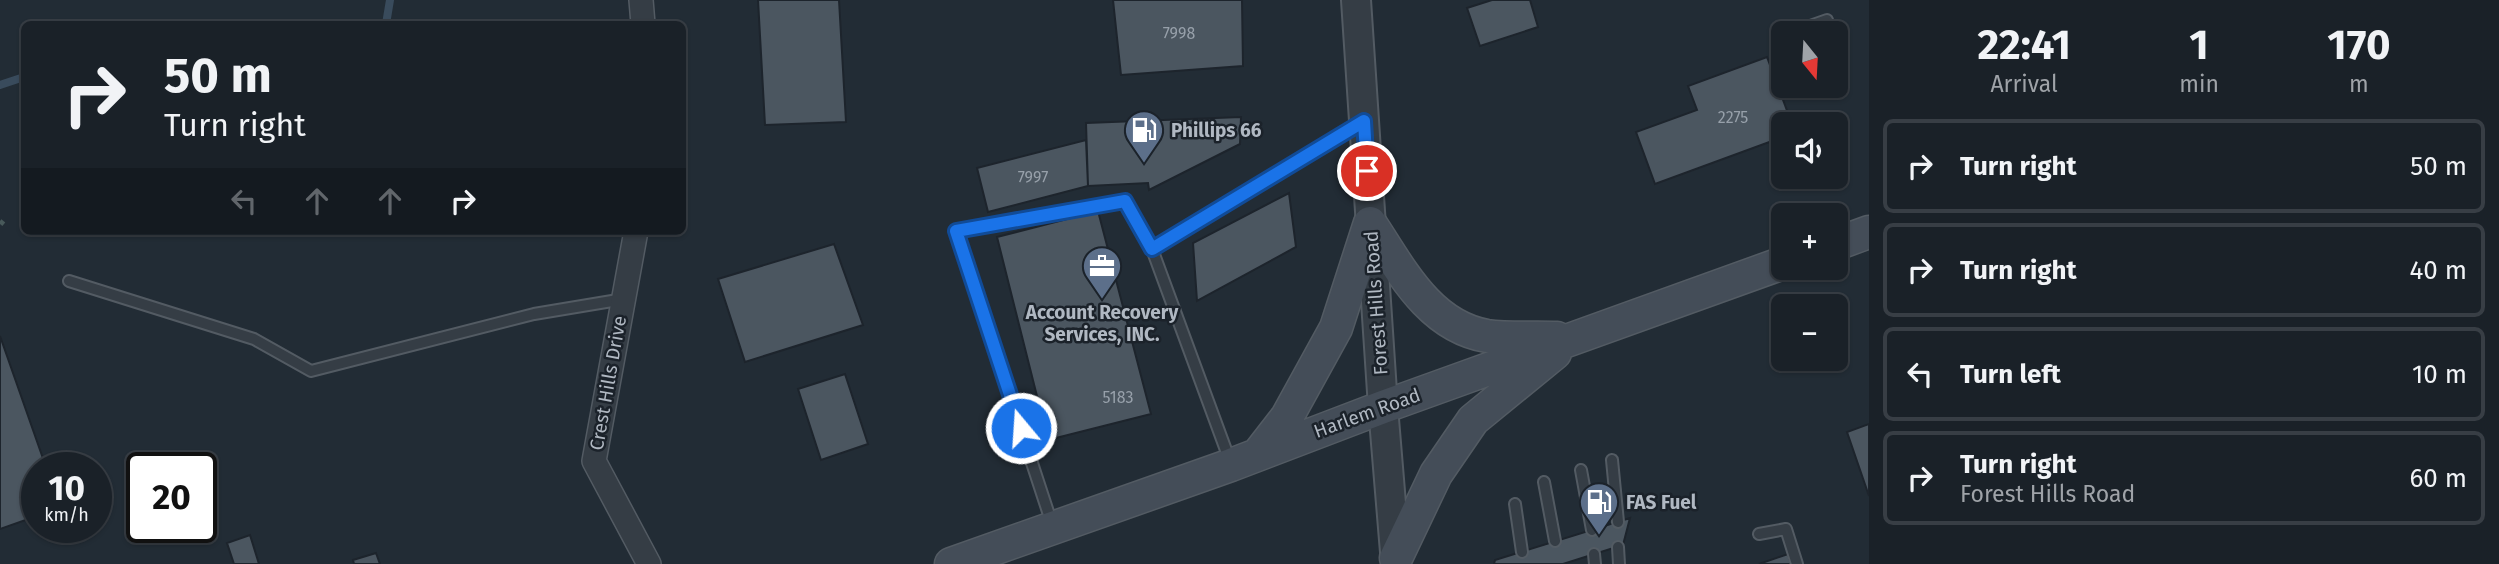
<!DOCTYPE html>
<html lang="en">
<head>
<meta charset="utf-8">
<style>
  body { margin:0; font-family:"Fira Sans",sans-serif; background:#232930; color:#f1f3f6; height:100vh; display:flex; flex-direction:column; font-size:26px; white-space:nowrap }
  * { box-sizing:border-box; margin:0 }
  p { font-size:23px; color:#9fa3a8 }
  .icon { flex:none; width:38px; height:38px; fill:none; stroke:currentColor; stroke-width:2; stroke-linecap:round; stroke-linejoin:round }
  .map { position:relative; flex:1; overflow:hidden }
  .panel { display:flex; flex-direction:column; background:#1a2128; width:630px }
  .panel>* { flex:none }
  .hud { position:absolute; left:21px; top:21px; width:665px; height:214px; border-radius:10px; box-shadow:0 2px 5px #0004,0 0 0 2px #383e45; background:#1a2128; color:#f1f3f6; overflow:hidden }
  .needle { width:46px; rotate:162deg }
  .fabs { position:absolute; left:1771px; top:21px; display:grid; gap:14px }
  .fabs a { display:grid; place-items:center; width:77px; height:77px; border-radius:10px; background:#1a2128; box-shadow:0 2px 5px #0004,0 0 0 2px #383e45; font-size:35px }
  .speed { position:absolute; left:21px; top:452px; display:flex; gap:14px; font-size:35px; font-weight:700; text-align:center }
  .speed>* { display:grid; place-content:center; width:91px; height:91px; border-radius:50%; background:#1a2128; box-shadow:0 2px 5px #0004,0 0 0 2px #383e45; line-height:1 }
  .speed small { font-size:18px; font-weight:400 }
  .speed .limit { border:4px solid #111; border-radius:10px; background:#fff; color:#111 }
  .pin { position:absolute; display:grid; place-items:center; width:60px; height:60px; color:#fff; margin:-30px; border:4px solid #fff; border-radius:50%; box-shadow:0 2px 7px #0007 }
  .me { position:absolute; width:77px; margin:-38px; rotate:342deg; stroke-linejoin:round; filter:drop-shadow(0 0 5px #0008) }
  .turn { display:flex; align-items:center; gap:24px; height:147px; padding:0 28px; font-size:32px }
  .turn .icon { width:91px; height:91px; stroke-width:2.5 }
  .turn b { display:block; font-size:49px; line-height:60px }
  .lanes { display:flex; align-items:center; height:66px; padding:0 28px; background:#0003; justify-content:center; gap:35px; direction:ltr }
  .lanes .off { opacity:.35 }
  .eta { display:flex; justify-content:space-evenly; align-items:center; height:119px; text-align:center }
  .eta b { font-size:42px; font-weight:700; line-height:49px }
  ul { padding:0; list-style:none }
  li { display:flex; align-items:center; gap:21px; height:94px; margin:0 14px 10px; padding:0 14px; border:4px solid #383e45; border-radius:10px }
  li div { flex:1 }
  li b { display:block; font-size:26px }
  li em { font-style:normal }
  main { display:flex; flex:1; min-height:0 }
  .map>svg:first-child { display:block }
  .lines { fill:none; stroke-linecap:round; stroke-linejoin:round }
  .stream { stroke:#394b5c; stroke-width:8 }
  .building { fill:#4b5660; stroke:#1d242c; stroke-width:2 }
  .service-casing { stroke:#535b63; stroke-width:14 }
  .minor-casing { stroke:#535b63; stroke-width:26 }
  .tertiary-casing { stroke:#535b63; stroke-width:32 }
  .secondary-casing { stroke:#535b63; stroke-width:35 }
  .path { stroke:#48595a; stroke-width:4.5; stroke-dasharray:5 5; stroke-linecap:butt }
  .service { stroke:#353d45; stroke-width:10 }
  .minor { stroke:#353d45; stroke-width:23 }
  .tertiary { stroke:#353d45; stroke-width:28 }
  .secondary { stroke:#444d58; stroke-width:32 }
  .route-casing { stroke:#114b97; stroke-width:18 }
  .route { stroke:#1a73e8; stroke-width:12 }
  .labels { text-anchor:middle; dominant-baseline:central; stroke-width:5; stroke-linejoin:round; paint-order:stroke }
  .number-label { font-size:16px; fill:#97a0aa }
  .poi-label { font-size:19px; font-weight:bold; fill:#b0b8c2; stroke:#1b222a; text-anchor:start }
  .street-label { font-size:19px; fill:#b0b8c2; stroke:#1b222a }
</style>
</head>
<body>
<main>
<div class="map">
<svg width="1869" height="564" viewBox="0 0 1869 564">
  <rect width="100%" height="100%" fill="#222c35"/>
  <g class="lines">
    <path class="stream" d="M386 24 390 0
      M0 85 24 77"/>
  </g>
  <path class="building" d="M758 0H839L846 122 765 125Z
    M1113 0H1242L1243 66 1121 75Z
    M1492 0H1530L1538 27 1480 46 1467 8Z
    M1767 57 1792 124H1783V137L1655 184 1636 132 1697 110 1688 86Z
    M1241 117 1240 144 1149 190 1148 183 1088 186 1086 123Z
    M1086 140 1088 186 988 212 977 168Z
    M1289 193 1296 247 1197 301 1193 243Z
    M1098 211 1151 414 1048 440 997 237Z
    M834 244 863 325 745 362 718 279Z
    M0 336 46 467H37V516L0 529Z
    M845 374 868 444 821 460 798 389Z
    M1869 424V496L1847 432Z
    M1630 518 1623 545 1563 564H1494L1495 560Z
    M250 535 259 564H234L227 543Z
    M376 553 380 564H354L353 560Z
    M1788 554 1791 564H1759Z"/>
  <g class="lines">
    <g class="service-casing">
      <path id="service" d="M1790 33 1827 20
        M69 281 254 339 311 371 534 314 624 299
        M1612 460 1618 522
        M1230 461 1152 249 1361 122
        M1581 470 1592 530
        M1544 482 1555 541
        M1515 504 1522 552
        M1052 524 956 231 1125 201 1152 249
        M1759 534 1786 529 1797 564
        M1618 547 1619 564
        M1594 554 1595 564"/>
    </g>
    <g class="minor-casing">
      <path id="minor" d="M641 0 643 24
        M636 231 594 461 649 564"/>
    </g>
    <g class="tertiary-casing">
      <path id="tertiary" d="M1356 0 1383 407 1396 564"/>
    </g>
    <g class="secondary-casing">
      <path id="secondary" d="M1370 223C1400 268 1428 326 1487 336 1509 339 1534 337 1557 338
        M1836 244 1869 232
        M1259 453 1287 417 1336 328 1370 223
        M1396 558 1436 474 1473 420 1555 353
        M951 564 1231 465 1383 407 1783 263"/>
    </g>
    <path class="path" d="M0 221 7 227"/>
    <use href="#service" class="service"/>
    <use href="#minor" class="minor"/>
    <use href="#tertiary" class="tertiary"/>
    <use href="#secondary" class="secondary"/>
  </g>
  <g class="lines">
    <g class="route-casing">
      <path id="route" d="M1021 428 956 231 1125 201 1152 249 1364 121 1367 171"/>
    </g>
    <use href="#route" class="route"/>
  </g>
  <defs>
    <g id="fuel-pin" transform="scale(2.0125)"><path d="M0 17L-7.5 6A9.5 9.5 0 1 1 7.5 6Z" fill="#5c6f8a" stroke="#1b222a"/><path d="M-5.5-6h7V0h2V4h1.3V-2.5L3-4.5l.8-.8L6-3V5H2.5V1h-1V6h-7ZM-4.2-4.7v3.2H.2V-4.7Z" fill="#fff"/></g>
    <g id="office-pin" transform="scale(2.0125)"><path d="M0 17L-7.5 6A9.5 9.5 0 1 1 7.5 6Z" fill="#5c6f8a" stroke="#1b222a"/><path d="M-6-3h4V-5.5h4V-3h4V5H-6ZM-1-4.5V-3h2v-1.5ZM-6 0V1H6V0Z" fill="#fff"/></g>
  </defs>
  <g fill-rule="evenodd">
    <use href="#fuel-pin" x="1144" y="130"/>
    <use href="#office-pin" x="1102" y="266"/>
    <use href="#fuel-pin" x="1599" y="502"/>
  </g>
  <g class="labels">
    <g class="number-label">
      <text x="1179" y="33">7998</text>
      <text x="1733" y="117">2275</text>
      <text x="1033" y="177">7997</text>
      <text x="1118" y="397">5183</text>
    </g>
    <g class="poi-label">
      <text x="1171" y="130">Phillips 66</text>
      <text x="1102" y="312" text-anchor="middle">Account Recovery<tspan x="1102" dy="22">Services, INC.</tspan></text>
      <text x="1626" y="502">FAS Fuel</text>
    </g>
    <g class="street-label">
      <text transform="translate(1376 303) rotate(-94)">Forest Hills Road</text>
      <text transform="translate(608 383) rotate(-80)">Crest Hills Drive</text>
      <text transform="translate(1367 413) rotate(-20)">Harlem Road</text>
    </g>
  </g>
</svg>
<div class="fabs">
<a><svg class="needle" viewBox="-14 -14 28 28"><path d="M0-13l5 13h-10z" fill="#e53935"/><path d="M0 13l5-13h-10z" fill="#9fa3a8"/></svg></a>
<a><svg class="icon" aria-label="sound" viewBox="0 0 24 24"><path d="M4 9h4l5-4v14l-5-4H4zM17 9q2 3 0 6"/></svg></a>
<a>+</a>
<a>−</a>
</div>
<div class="speed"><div>10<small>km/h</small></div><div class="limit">20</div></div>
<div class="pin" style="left:1367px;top:171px;background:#d93025"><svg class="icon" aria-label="arrive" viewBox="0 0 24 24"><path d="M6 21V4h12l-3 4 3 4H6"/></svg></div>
<svg class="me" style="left:1021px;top:428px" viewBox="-20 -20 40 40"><circle r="17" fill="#1a73e8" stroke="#fff" stroke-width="3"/><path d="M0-11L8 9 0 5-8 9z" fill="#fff"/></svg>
<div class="hud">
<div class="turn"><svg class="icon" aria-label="right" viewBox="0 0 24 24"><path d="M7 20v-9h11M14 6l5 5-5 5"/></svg><div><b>50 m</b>Turn right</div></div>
<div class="lanes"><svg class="icon off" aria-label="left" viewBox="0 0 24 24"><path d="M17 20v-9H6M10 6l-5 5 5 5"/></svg><svg class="icon off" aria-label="ahead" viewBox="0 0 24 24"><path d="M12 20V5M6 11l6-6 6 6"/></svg><svg class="icon off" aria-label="ahead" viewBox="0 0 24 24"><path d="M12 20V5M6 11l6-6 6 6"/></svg><svg class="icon" aria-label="right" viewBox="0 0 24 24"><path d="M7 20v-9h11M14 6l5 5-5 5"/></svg></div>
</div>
</div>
<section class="panel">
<div class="eta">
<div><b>22:41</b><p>Arrival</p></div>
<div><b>1</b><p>min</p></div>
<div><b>170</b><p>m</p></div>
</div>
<ul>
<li><svg class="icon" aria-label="right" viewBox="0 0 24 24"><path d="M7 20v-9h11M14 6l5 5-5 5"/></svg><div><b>Turn right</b></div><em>50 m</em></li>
<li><svg class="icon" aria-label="right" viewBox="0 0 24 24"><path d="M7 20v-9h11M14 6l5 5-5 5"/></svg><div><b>Turn right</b></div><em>40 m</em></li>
<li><svg class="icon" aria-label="left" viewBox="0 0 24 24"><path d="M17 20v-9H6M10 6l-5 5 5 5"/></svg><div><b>Turn left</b></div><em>10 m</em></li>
<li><svg class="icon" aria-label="right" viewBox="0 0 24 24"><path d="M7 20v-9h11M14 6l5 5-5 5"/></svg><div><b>Turn right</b><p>Forest Hills Road</p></div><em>60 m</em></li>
</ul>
</section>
</main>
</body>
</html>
